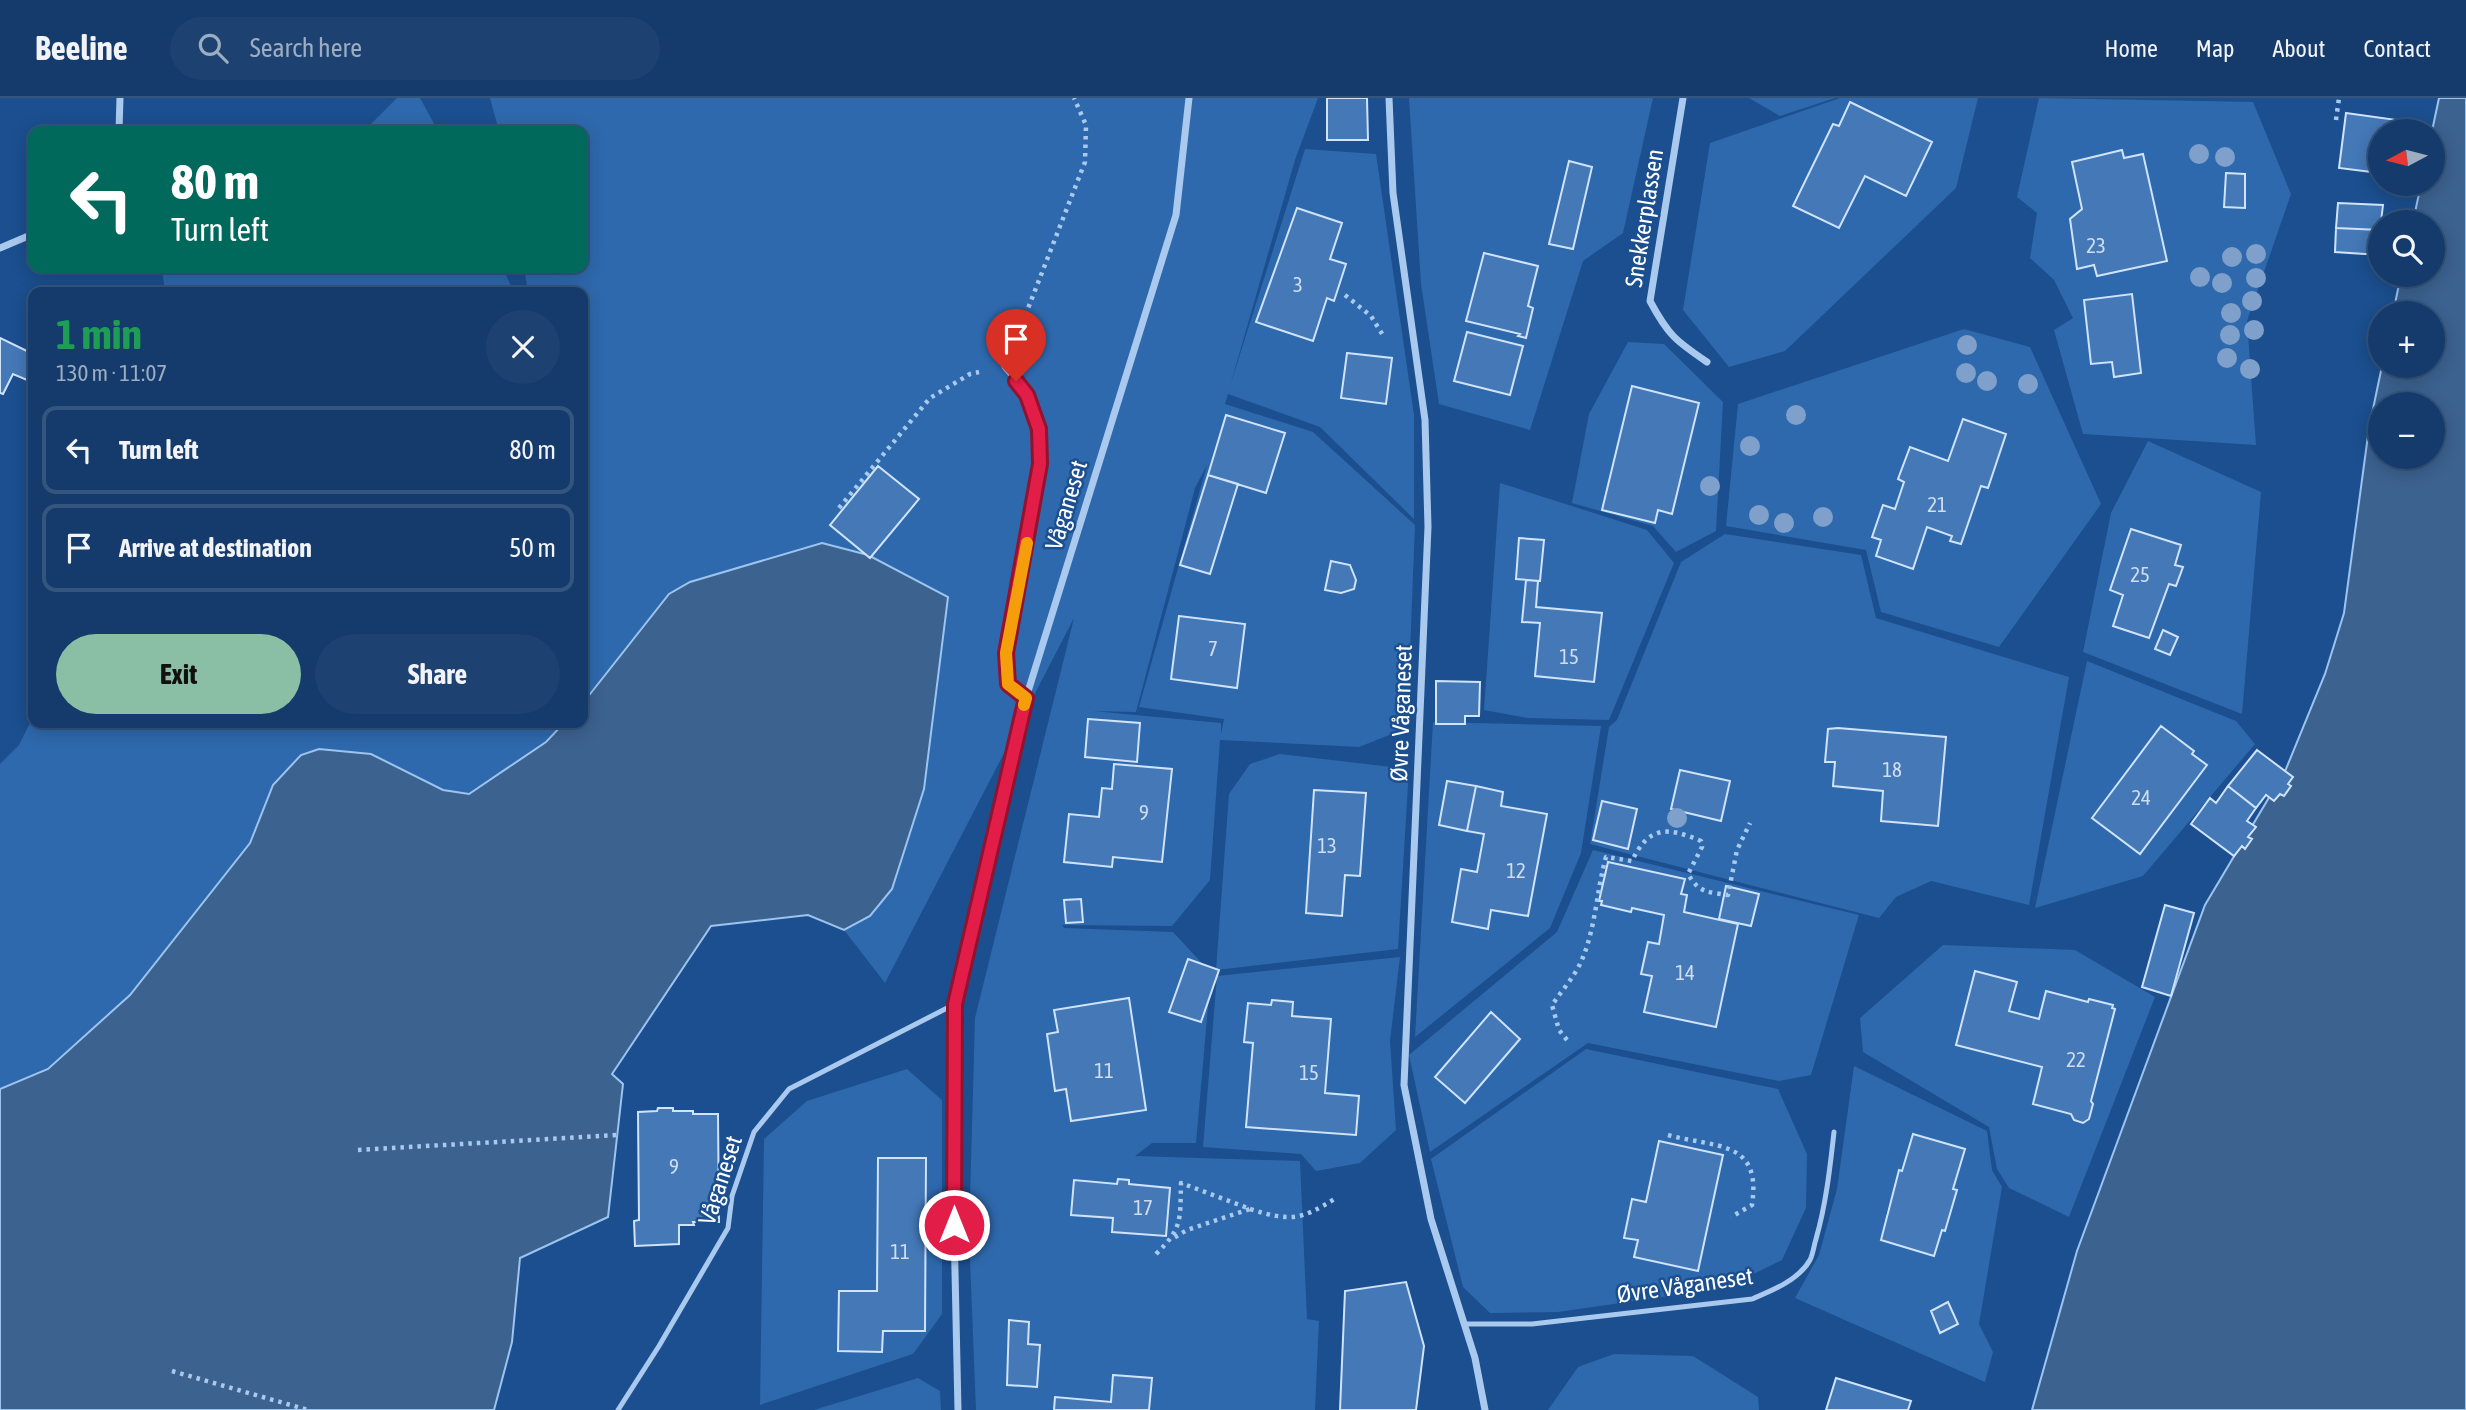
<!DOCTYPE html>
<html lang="en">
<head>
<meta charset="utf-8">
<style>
  body { margin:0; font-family:"Asap Condensed",sans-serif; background:#1d4271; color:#f1f3f6; height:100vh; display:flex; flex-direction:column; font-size:26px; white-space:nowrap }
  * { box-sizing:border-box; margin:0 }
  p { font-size:23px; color:#9dadc1 }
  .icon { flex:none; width:38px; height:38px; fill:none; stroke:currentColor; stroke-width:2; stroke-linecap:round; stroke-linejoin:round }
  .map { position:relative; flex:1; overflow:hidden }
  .side { position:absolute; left:28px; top:189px; width:560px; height:441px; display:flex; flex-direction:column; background:#143b6b; border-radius:14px; box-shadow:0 4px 18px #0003,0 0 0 2px #33557e }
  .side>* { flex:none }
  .hud { position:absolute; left:28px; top:28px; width:560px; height:147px; border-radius:14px; box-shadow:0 4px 18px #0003,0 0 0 2px #33557e; background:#00695c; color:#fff; overflow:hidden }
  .needle { width:46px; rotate:263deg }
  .controls { position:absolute; left:2368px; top:21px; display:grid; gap:14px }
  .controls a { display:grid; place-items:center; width:77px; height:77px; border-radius:50%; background:#143b6b; box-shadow:0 4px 18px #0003,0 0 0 2px #33557e; font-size:35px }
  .pin { position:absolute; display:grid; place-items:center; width:60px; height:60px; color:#fff; margin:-72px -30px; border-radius:50% 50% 50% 0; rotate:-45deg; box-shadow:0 0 7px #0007 }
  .pin .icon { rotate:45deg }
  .me { position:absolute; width:77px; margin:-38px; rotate:0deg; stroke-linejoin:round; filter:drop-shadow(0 0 5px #0008) }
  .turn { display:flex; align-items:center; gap:24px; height:147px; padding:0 28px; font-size:32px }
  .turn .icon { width:91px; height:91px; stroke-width:2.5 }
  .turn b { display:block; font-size:49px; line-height:60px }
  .round { display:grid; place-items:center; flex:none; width:74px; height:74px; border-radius:37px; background:#1d4271 }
  .head { display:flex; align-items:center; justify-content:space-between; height:119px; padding:0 28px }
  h1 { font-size:42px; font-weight:700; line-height:52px; color:#1e9e55 }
  .primary-button { display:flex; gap:14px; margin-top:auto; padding:14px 28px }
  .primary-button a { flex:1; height:80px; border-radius:42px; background:#8abfa5; color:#111; font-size:28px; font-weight:700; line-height:80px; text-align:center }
  .primary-button a+a { background:#1d4271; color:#f1f3f6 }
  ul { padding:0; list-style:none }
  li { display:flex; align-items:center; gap:21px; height:88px; margin:0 14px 10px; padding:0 14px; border:4px solid #33557e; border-radius:14px }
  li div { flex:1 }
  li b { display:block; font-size:26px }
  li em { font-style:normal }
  header { display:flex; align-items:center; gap:42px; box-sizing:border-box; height:98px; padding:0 35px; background:#143b6b; border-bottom:2px solid #33557e }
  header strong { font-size:33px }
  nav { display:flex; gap:38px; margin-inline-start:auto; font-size:24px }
  .search { width:490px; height:63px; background:#1d4271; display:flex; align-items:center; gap:18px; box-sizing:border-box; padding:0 24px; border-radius:38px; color:#9dadc1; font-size:26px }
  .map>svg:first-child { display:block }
  .green { fill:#2e69ad; fill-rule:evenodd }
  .water { fill:#3c6290; stroke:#9cc4f0; stroke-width:2; fill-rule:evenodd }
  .building { fill:#4478b7; stroke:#cfe3fa; stroke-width:2 }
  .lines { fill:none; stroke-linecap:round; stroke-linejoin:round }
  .path { stroke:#a9c9ee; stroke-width:4.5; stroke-dasharray:3.5 5; stroke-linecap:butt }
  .service { stroke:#a9c9ee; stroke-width:5 }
  .minor { stroke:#a9c9ee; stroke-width:7 }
  .tree { fill:#7ea0ca }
  .route-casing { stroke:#92132f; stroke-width:18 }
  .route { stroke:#e11d48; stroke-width:12 }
  .slow { stroke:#f59e0b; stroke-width:12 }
  .labels { text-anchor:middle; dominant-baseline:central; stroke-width:5; stroke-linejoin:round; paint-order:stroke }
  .number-label { font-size:21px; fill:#d0dded }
  .street-label { font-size:24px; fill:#fff; stroke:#1b4f8f }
</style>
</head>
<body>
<header>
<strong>Beeline</strong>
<div class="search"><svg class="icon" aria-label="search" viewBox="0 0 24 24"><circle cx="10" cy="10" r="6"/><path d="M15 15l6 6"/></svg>Search here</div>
<nav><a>Home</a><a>Map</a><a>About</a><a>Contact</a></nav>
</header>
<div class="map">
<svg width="2466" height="1312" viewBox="0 0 2466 1312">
  <rect width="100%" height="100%" fill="#1b4f8f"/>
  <path class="green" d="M397 0H420L438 33H364Z
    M490 0H1318L1295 62 1230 288 1305 51 1376 56 1414 317V421L1320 329 1228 296 1225 306 1313 334 1415 427 1407 630 1359 649 1220 642 1210 782 1172 828 1062 827 1064 830 1173 834 1211 875 1196 1045H1152L1135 1058 1300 1063 1307 1221 1319 1223 1315 1312H1149L1152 1280 1113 1277 1111 1304 1055 1299 1054 1312H976L969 1137 975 920 1074 520 885 885 844 832 870 818 892 791 868 457 822 445 691 484 669 496 583 605V194H528L524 170H583V33H499ZM1297 110 1342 125 1330 161 1346 167 1334 202 1327 200 1313 243 1257 224ZM1347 255 1391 260 1386 305 1342 300ZM1226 318 1284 336 1266 394 1238 386 1210 476 1180 467ZM1207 367 1139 609 1224 621 1221 636V625L1093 613 1136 614 1195 390ZM1179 518 1245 526 1237 590 1171 581ZM1088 621 1140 625 1136 664 1085 659ZM1114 666 1172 672 1162 764 1113 759 1111 769 1064 764 1069 716 1099 719 1102 691H1112ZM1129 901 1146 1012 1071 1023 1066 991 1047 936 1058 934 1054 912ZM1118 1081 1128 1082 1129 1086 1170 1090 1165 1138 1112 1134 1113 1120 1072 1117 1074 1082 1117 1086Z
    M1409 0H1653L1623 135 1583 163 1530 332 1439 306 1421 186ZM1569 63 1592 69 1573 151 1549 146ZM1484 155 1537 169 1528 208 1533 210 1526 239 1467 223ZM1467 234 1522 248 1510 297 1454 283Z
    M1749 0H1835L1780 18Z
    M1840 0H1978L1956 90 1785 253 1729 269 1683 212 1710 45ZM1850 5 1932 44 1906 97 1865 78 1794 108 1833 26 1839 28Z
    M2039 0 2253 4 2291 96 2247 223 2256 347 2083 336 2054 232 2073 220 2054 182 2030 160 2037 115 2017 99ZM2121 52 2124 60 2143 56 2167 163 2097 178 2094 167 2077 170 2070 121 2082 111 2072 64ZM2131 197 2141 275 2114 279 2112 264 2091 266 2084 203Z
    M162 170H503L511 188 510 194H165Z
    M1964 231 2030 249 2101 406 1999 549 1881 514 1866 452 1726 428 1738 306ZM1963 321 2006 336 1988 390 1981 388 1961 446 1950 443 1952 438 1927 429 1913 470 1876 458 1881 442 1872 438 1883 407 1895 411 1904 384 1898 381 1910 350 1948 363Z
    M1628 244 1664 246 1723 304 1716 433 1676 454 1653 428 1572 405 1589 316ZM1633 288 1699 305 1671 416 1658 412Z
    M2148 343 2261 394 2242 616 2083 554 2111 415ZM2131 431 2181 447 2175 467 2182 470 2176 488 2169 486 2161 509 2111 492Z
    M1500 385 1647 432 1674 465 1609 622 1528 620 1484 612ZM1519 440 1543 442 1536 509 1602 515 1594 584 1535 578 1540 525 1522 523 1526 482 1516 481Z
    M1725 436 1861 457 1876 520 2069 579 2029 807 1931 783 1896 799 1879 820 1590 746 1609 629 1617 622 1681 464ZM1828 631 1946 639 1938 728 1881 723 1883 693 1833 688 1835 664 1825 663ZM1680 672 1730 684 1720 722 1671 710ZM1603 703 1627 750 1593 742Z
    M2087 563 2236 623 2255 646 2143 778 2035 810ZM2160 629 2194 653 2192 656 2206 667 2140 756 2092 720Z
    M33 619V625H564L546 644 468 696 443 692 371 656 273 687 250 745 130 897 48 971 0 991V666L19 647Z
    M1433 624 1601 628 1581 755 1550 830 1415 939ZM1447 683 1503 694 1501 708 1547 716 1528 818 1491 812 1488 831 1452 824 1461 771 1477 774 1484 736 1439 727Z
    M1280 656 1409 671 1398 851 1216 872 1229 696 1250 666ZM1314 692 1366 695 1360 778 1345 777 1342 818 1306 815Z
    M1593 752 1859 817 1811 977 1779 983 1588 945 1430 1054 1409 957 1557 834ZM1609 764 1684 780 1681 796 1687 798 1684 814 1738 826 1716 929 1644 913 1652 878 1641 876 1648 844 1659 846 1664 817 1632 810 1631 814 1601 807ZM1726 789 1758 796 1751 828 1719 821ZM1491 915 1520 941 1465 1004 1435 978Z
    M1943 847 2075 852 2155 899 2069 1119 2009 1090 1997 1071 1989 1029 1863 954 1860 920ZM1975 873 2016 884 2009 913 2039 921 2047 893 2087 904 2089 901 2093 1006 2089 1021 2082 1024 2074 1022 2071 1016 2033 1006 2042 969Z
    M1400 859 1390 943 1396 1032 1360 1065 1316 1073 1301 1056 1203 1049 1217 878ZM1272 902 1293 904 1292 918 1325 995 1359 998 1356 1037 1246 1029 1253 945Z
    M1586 951 1778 991 1807 1056 1806 1110 1782 1162 1725 1190 1558 1214 1490 1215 1463 1189 1431 1061ZM1659 1043 1723 1057 1698 1173 1634 1159 1638 1142 1625 1140 1646 1104Z
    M1854 968 1987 1033 1992 1072 2002 1089 1979 1226 1993 1254 1985 1284 1795 1200 1819 1157 1837 1091ZM1913 1036 1964 1051 1953 1091 1957 1093 1944 1133 1886 1116Z
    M907 971 942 1002V1216L913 1256 760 1307 764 1041 807 1003Z
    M1614 1256 1693 1258 1758 1299 1759 1312H1548L1578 1269Z
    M918 1280 940 1293 941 1312H814Z"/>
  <path class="water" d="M2439 0H2466V1312H2032L2077 1153 2205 807 2286 671 2325 576 2344 515 2369 330 2382 268H2432V215H2393L2401 177H2432V124H2413L2421 86H2432V33ZM2380 306H2432V359H2380Z
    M822 445 868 457 948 499 924 691 892 791 870 818 844 832 808 817 711 828 612 976 623 986 608 1119 520 1160 512 1244 494 1312H0V991L48 971 130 897 250 745 273 687 301 657 319 651 371 656 443 692 469 696 546 644 564 625H583V605L669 496 690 484Z"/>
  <path class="building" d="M1327 0H1367L1368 42H1327Z
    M1850 4 1932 44 1906 98 1865 78 1839 130 1793 108 1833 26 1839 28Z
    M2346 15 2404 23 2403 33H2380V75L2339 70Z
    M2122 52 2124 60 2143 56 2167 163 2097 178 2094 167 2077 171 2070 121 2082 111 2072 64Z
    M1569 63 1592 69 1573 151 1549 146Z
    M2226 75 2245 76V110L2224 109Z
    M2338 105 2383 107 2380 132 2336 130Z
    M1297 110 1342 125 1330 161 1346 166 1334 203 1327 200 1313 243 1256 224Z
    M2336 130 2380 132V157L2335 154Z
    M1484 155 1538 168 1528 208 1533 210 1526 240 1518 238 1520 236 1466 223Z
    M2132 196 2141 275 2114 279 2112 264 2091 266 2084 202Z
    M1467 234 1523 248 1510 297 1454 283Z
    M0 240 33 256V270L27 282 13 276 3 296 0 295Z
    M1347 255 1392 260 1386 306 1341 300Z
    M1632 288 1699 305 1672 416 1658 412 1655 425 1602 412Z
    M1226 317 1285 335 1266 395 1208 377Z
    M1963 321 2006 336 1988 390 1981 388 1961 446 1950 443 1952 438 1927 429 1913 471 1876 458 1881 442 1872 439 1883 407 1895 411 1904 384 1898 381 1910 349 1948 363Z
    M878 368 919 401 870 460 830 427Z
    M1208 377 1238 386 1210 476 1180 467Z
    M2131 431 2181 447 2175 467 2183 469 2176 488 2169 486 2149 540 2113 528 2123 497 2110 492Z
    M1519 440 1544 442 1540 483 1516 481Z
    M1331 463 1350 467 1356 482 1354 491 1341 495 1325 492Z
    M1526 482 1538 483 1536 509 1602 515 1594 584 1535 578 1540 525 1522 524Z
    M1179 518 1245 526 1237 590 1171 581Z
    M2163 532 2178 539 2170 557 2155 551Z
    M1436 583 1480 584 1479 618H1465V626H1436Z
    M1088 621 1140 625 1137 664 1085 659Z
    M2161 628 2194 653 2192 656 2207 667 2140 756 2092 720Z
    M1838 630 1946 639 1938 728 1881 723 1883 693 1833 688 1835 664H1825L1828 631Z
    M2257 652 2293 679 2288 686 2291 688 2284 698 2280 696 2274 703 2266 697 2256 710 2228 688Z
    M1114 666 1172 671 1162 764 1113 759 1112 769 1064 764 1069 716 1099 719 1102 690 1112 691Z
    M1680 672 1730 683 1721 723 1671 711Z
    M1447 683 1476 688 1467 733 1439 727Z
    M1476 688 1503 694 1501 708 1547 716 1528 818 1491 812 1488 831 1452 824 1461 771 1477 774 1484 736 1467 733Z
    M2228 688 2256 710 2247 723 2256 729 2248 739 2252 741 2245 751 2242 748 2234 758 2191 726 2210 700 2216 705Z
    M1314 692 1366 695 1360 778 1345 777 1342 818 1306 815Z
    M1602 703 1637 711 1628 751 1593 742Z
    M1608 764 1685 781 1681 796 1687 797 1684 814 1738 826 1716 929 1644 914 1652 878 1641 876 1648 844 1659 846 1664 817 1632 810 1631 814 1601 807 1602 803H1599Z
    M1726 788 1759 796 1751 828 1719 821Z
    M1081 801 1083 824 1066 825 1064 802Z
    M2165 807 2194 815 2171 898 2142 889Z
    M1188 861 1219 872 1201 924 1169 914Z
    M1975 873 2017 884 2009 913 2039 921 2046 893 2088 904 2089 901 2113 907 2112 910 2115 911 2091 1003 2093 1006 2089 1021 2083 1025 2074 1022 2071 1016 2033 1006 2042 969 1956 947Z
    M1129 900 1146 1012 1071 1023 1066 991 1055 993 1047 936 1058 934 1054 912Z
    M1272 902 1293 904 1292 918 1331 921 1325 995 1359 998 1356 1037 1246 1029 1253 945 1244 944 1248 905 1271 907Z
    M1491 914 1520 941 1465 1005 1435 979Z
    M658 1010H673V1013H693V1016H718L719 1124H693L694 1127H679V1146L635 1148 634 1123 639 1122 638 1014 657 1013Z
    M1913 1036 1965 1051 1953 1091 1957 1092 1945 1133 1942 1132 1934 1158 1881 1142 1899 1072 1902 1073Z
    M1659 1043 1723 1057 1698 1173 1634 1159 1638 1142 1624 1140 1632 1101 1646 1104Z
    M878 1060H926L925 1233H883L882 1254 838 1253 839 1193H877Z
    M1118 1081 1129 1082V1086L1170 1090 1166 1138 1112 1134 1113 1120 1071 1117 1074 1082 1117 1086Z
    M1406 1184 1424 1248 1416 1312H1340L1345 1193Z
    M1948 1204 1958 1226 1940 1235 1931 1213Z
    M1009 1222 1029 1224 1028 1246 1040 1247 1037 1289 1007 1287Z
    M1113 1277 1152 1280 1149 1312H1054L1055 1299 1111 1304Z
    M1836 1280 1911 1303 1908 1312H1826Z"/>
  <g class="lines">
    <path class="path" d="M2336 22 2339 0
      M1345 197 1371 218 1384 239
      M1013 249 1085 64 1086 27 1074 0
      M839 410 930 300 970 276 979 274
      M1567 942 1559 932 1552 907C1561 894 1573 880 1580 866 1596 832 1596 794 1606 759L1632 763C1649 727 1668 729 1701 743L1702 749 1688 776C1699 795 1708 794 1728 797L1737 752 1750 725
      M1668 1037C1715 1050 1762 1041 1752 1107L1731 1119
      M358 1052 617 1037
      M1250 1111C1291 1124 1301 1122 1336 1100
      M1156 1156C1183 1130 1180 1121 1181 1085L1250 1111 1187 1132 1172 1141
      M172 1273 308 1312"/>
    <path class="service" d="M1004 269 1028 297 1039 331 1040 366 1006 555 1008 586 1026 600
      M1464 1226H1532L1752 1201C1771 1193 1799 1182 1810 1162 1813 1156 1814 1147 1816 1141 1826 1106 1830 1070 1834 1034
      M618 1312 659 1248 728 1130 732 1098 754 1034 789 991 955 906"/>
    <path class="minor" d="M1389 0 1393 95 1425 322 1428 429 1404 987 1431 1121 1475 1260 1485 1312
      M1683 0 1650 203C1668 237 1676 243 1707 264
      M119 33 120 0
      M0 150 33 136
      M958 1312 954 1127 955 906 1026 600 1176 117 1189 0"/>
  </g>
  <g class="tree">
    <circle cx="2199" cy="56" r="10"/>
    <circle cx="2225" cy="59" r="10"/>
    <circle cx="2256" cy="156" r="10"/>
    <circle cx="2232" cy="159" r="10"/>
    <circle cx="2200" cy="179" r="10"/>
    <circle cx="2256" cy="180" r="10"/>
    <circle cx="2222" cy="185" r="10"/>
    <circle cx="2252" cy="203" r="10"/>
    <circle cx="2231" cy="215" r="10"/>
    <circle cx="2254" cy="232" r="10"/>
    <circle cx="2230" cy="237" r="10"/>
    <circle cx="1967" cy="247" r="10"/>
    <circle cx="2227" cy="260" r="10"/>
    <circle cx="2250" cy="271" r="10"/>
    <circle cx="1966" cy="275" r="10"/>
    <circle cx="1987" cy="283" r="10"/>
    <circle cx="2028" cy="286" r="10"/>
    <circle cx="1796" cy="317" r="10"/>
    <circle cx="1750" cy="348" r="10"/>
    <circle cx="1710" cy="388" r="10"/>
    <circle cx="1759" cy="417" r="10"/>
    <circle cx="1823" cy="419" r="10"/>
    <circle cx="1784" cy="425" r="10"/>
    <circle cx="1677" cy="720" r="10"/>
  </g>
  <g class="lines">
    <g class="route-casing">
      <path id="route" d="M954 1127 955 906 1026 600 1008 586 1006 555 1040 366 1039 331 1027 297 1016 283"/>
    </g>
    <use href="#route" class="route"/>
    <path class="slow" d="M1024 607 1026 600 1008 586 1006 555 1027 445"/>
  </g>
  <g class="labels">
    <g class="number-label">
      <text x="2096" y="147">23</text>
      <text x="1298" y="186">3</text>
      <text x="1937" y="406">21</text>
      <text x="2140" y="476">25</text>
      <text x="1213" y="550">7</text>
      <text x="1569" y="558">15</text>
      <text x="1892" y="671">18</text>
      <text x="2141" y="699">24</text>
      <text x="1144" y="714">9</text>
      <text x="1327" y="747">13</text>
      <text x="1516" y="772">12</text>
      <text x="1685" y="874">14</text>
      <text x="2076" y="961">22</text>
      <text x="1104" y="972">11</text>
      <text x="1309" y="974">15</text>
      <text x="674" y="1068">9</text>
      <text x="1143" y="1109">17</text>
      <text x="900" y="1153">11</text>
    </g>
    <g class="street-label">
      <text transform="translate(1644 120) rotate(-81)">Snekkerplassen</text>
      <text transform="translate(1066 407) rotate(-73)">Våganeset</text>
      <text transform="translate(1401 615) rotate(-88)">Øvre Våganeset</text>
      <text transform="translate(720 1082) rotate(-72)">Våganeset</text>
      <text transform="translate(1685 1187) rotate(-8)">Øvre Våganeset</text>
    </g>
  </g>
</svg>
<div class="controls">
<a><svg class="needle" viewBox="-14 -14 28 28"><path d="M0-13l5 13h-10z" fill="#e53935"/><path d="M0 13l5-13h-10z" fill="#9dadc1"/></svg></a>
<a><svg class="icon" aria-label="search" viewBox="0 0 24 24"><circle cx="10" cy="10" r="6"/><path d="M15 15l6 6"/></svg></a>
<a>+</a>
<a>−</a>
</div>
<div class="pin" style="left:1016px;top:283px;background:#d93025"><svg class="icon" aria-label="arrive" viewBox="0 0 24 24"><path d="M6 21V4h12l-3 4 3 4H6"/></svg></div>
<svg class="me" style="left:954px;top:1127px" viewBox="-20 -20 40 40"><circle r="17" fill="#e11d48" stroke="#fff" stroke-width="3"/><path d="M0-11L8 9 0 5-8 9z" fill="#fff"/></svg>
<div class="hud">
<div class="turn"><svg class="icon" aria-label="left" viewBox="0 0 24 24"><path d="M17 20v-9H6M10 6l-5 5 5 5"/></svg><div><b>80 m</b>Turn left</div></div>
</div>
<section class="side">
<div class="head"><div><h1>1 min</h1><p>130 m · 11:07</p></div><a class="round"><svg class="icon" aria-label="close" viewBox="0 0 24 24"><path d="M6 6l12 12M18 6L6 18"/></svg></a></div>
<ul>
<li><svg class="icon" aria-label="left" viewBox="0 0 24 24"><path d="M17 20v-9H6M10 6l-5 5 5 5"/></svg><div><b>Turn left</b></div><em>80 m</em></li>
<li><svg class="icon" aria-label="arrive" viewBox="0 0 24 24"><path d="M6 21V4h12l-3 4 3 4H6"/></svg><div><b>Arrive at destination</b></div><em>50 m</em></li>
</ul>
<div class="primary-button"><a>Exit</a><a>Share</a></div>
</section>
</div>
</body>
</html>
